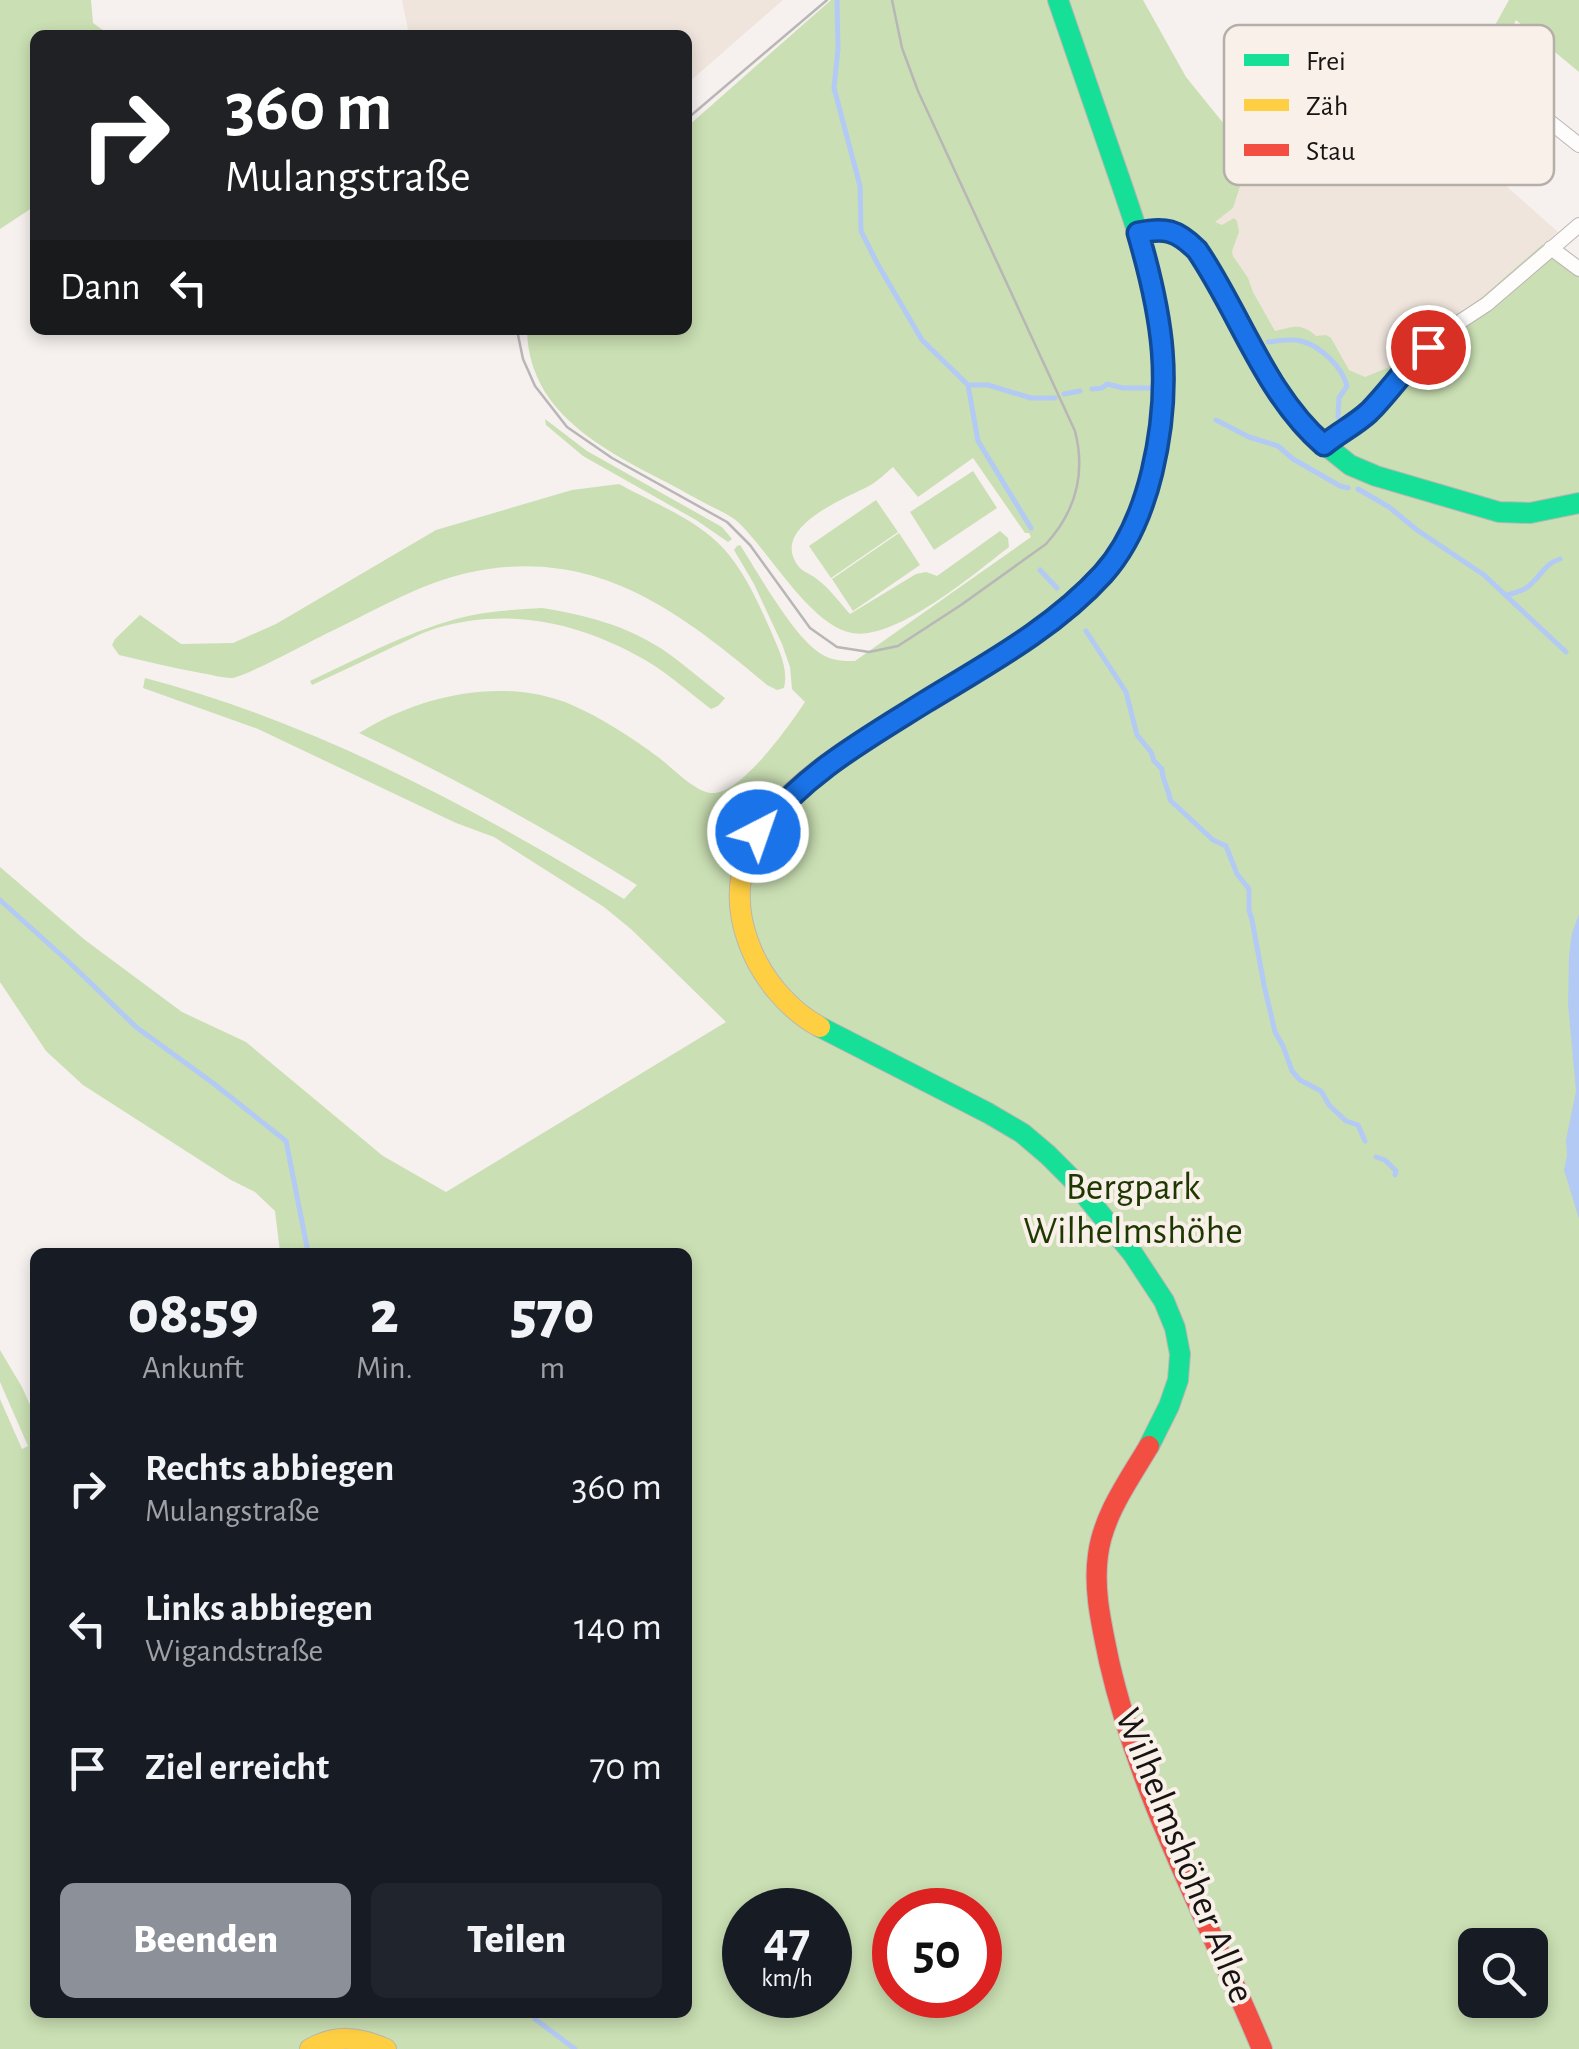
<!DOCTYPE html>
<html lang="de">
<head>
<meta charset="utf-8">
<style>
  body { margin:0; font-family:"Alegreya Sans",sans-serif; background:#20242c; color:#f1f3f6; height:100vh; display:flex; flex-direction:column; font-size:38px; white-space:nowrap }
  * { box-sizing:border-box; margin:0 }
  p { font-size:32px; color:#9ea1a6 }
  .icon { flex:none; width:55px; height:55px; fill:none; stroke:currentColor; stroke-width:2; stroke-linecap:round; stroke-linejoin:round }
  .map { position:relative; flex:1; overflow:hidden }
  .drawer { position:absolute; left:30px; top:1248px; width:662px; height:770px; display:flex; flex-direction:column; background:#171b24; border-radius:15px; box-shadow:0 5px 15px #0003 }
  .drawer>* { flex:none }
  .top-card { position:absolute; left:30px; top:30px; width:662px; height:305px; border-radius:15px; box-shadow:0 5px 15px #0003; background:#202124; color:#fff; overflow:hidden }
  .controls { position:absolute; left:1458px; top:1928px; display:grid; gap:20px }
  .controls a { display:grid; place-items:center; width:90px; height:90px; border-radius:15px; background:#171b24; box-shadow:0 5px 15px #0003; font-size:50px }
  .speed { position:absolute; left:722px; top:1888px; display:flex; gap:20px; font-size:50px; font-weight:700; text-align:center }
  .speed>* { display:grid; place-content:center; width:130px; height:130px; border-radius:50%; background:#171b24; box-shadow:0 5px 15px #0003; line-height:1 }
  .speed small { font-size:25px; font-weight:400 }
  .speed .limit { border:15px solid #d22; background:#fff; color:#111 }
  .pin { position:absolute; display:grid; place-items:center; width:85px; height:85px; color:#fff; margin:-42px; border:5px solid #fff; border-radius:50%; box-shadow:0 2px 10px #0007 }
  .me { position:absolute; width:110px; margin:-55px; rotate:41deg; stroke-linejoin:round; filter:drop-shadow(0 0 8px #0008) }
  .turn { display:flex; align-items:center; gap:35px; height:210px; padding:0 30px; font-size:45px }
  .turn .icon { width:130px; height:130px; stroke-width:2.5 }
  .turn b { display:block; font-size:70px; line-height:85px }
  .then { display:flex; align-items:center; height:95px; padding:0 30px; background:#0003; gap:20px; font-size:38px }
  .eta { display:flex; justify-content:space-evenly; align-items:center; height:170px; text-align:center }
  .eta b { font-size:60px; font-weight:800; line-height:70px }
  .cta { display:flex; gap:20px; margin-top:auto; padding:20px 30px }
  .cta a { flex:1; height:115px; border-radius:15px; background:#8c9099; color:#fff; font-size:40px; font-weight:800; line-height:115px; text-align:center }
  .cta a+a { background:#20242c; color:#f1f3f6 }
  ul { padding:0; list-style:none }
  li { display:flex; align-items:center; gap:30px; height:140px; padding:0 30px }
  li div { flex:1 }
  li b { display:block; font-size:38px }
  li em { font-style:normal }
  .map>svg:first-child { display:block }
  .built { fill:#efe5dd }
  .green { fill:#cadfb3; fill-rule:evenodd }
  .water { fill:#b3caf4 }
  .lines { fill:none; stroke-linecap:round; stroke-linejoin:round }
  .stream { stroke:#b3caf4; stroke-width:5 }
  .street-casing { stroke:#bab6b3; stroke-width:16 }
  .fast-casing { stroke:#bab6b3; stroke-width:22 }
  .slow-casing { stroke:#bab6b3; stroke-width:22 }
  .jam-casing { stroke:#bab6b3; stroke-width:22 }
  .street { stroke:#fefdfc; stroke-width:14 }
  .fast { stroke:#16e098; stroke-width:20 }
  .slow { stroke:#ffcf43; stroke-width:20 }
  .jam { stroke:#f24e42; stroke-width:20 }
  .tram { stroke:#b8b6b6; stroke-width:2.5 }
  .route-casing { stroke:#114b97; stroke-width:25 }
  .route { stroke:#1a73e8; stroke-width:18 }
  .labels { text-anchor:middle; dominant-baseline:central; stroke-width:8; stroke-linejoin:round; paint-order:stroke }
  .park-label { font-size:38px; fill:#1d3800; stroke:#f9f0ea }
  .street-label { font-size:38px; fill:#171412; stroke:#f9f0ea }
  .key { fill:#f9f0ea; stroke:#b5aea9; stroke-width:2.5 }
  .key-label { font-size:28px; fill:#171412 }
</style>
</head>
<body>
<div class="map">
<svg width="1579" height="2049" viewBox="0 0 1579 2049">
  <rect width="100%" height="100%" fill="#f6f1ee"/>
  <path class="built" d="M402 0H783L688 83V35H409Z
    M1416 83 1441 128 1558 232 1481 298 1387 368 1366 378 1278 337 1214 222 1233 208 1250 156Z"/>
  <path class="green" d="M0 0H91L93 23 110 35H35V206L0 229Z
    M831 0H1143L1186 77 1250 156 1233 208 1215 222 1222 225 1234 218 1237 221 1239 232 1232 251 1233 256 1248 278 1253 292 1275 331C1293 327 1300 322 1316 336L1326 335 1331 338 1349 370 1365 377 1387 368 1481 298 1543 244 1550 253 1579 276V2049H0V1399L22 1449 28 1446 0 1382V1350L22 1387 35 1416V2012H688V1252H280L275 1211 255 1192 231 1180 83 1085 46 1051 0 982V867L85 940 182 1012 246 1042 383 1156 446 1192 726 1022 632 930 604 907 494 837 456 823 258 729 143 688 145 678C317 723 473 808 624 899L637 885C547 829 455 778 359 733 420 695 503 676 572 705 602 718 631 737 658 757 672 767 697 795 715 793 744 790 789 726 805 702L792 689 790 667 782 644 754 584 734 550 737 546 740 545C759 574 795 640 823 655 833 661 844 661 855 661L1031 537 1029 533H1025L973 458 918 497 893 467C886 473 878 481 869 486 844 499 768 528 799 567 803 572 813 575 818 580 830 589 840 603 850 614L916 574 926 572 937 576 1000 531 1008 538 1009 547C975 573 896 641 852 633 812 627 769 552 740 524 730 514 713 508 701 501 630 460 529 427 527 330H688V126ZM745 1910H830V1995H745ZM895 1910H980V1995H895ZM1475 1945H1530V2000H1475Z
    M1509 0H1579V72L1516 20 1487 79 1441 128 1416 83 1454 66 1489 36Z
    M545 419 587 451 722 527 732 539 728 542 696 520 583 456 546 425Z
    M973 471 997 508 934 550 910 512Z
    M619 484C653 503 697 519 724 549 744 571 758 602 770 629 778 648 789 668 784 688L777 690 767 685C677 609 592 545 467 573 420 584 377 609 334 630 316 638 244 678 231 678 221 678 210 674 201 673 173 668 146 661 119 655L112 645 115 639 140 615 181 644 233 643 276 624 436 530 572 490Z
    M876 500 898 532 831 578 809 546Z
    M899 533 920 565 853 611 832 579Z
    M542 608C585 615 625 625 662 649 684 664 704 682 725 698L718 706 711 709C691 694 671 676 650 663 585 624 511 606 437 628 423 632 409 640 395 646 368 659 340 672 312 685L310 681C357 659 405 633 456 619 484 611 513 610 542 608Z"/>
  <path class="water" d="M1579 914V1219L1564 1170 1567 1156 1566 1140 1576 1091 1568 1004 1569 955 1572 933Z"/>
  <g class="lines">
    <path class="stream" d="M837 1 838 49 834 88 860 186 861 231 877 263 922 340 968 385H988L1031 398H1055
      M1268 342C1279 341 1291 338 1301 341 1321 346 1342 367 1347 386L1339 398 1338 417
      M968 385 978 441 1031 528
      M1092 389 1102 388 1107 384 1123 388H1152
      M1064 394 1080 391
      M1216 420 1249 437 1278 446 1293 459 1340 486 1348 488
      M1358 489 1389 507 1417 530 1484 575 1566 652
      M1040 570 1057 588
      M1507 595C1516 592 1525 591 1532 583 1543 573 1545 564 1560 559
      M1086 631 1126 692 1137 735 1151 752 1154 761 1162 769C1162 781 1169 788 1170 800L1213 840 1226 846 1237 874 1249 889V910L1252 920 1264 985 1275 1032 1283 1046 1292 1071 1300 1080 1321 1091 1329 1105 1346 1121 1358 1125 1365 1141
      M0 900 71 964 136 1027 213 1083 286 1141 308 1252
      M1376 1157 1385 1160 1396 1171 1395 1175
      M535 2019 575 2049"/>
    <g class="street-casing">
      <path id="street" d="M1526 103 1579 145
        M1551 248 1579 269
        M1324 445 1357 424 1374 407 1411 362 1446 331 1487 304 1579 225"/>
    </g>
    <g class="fast-casing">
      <path id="fast" d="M1138 233C1163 228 1178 232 1197 249L1280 394 1304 428 1350 465 1376 476 1499 512 1530 513 1579 503
        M1024 640C1060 615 1094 589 1119 553 1141 522 1152 485 1158 447 1176 335 1146 255 1110 151 1093 101 1075 50 1058 0
        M820 1027 988 1113 1022 1133 1048 1155 1072 1179 1133 1254 1164 1301 1175 1328 1180 1354 1178 1380 1169 1406 1149 1446"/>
    </g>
    <g class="slow-casing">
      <path id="slow" d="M820 1027C788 1010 760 976 748 941 707 828 826 761 907 713 947 689 986 666 1024 640
        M310 2049C336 2034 359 2037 386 2049"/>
    </g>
    <g class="jam-casing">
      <path id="jam" d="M1149 1446C1129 1480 1103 1515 1098 1555 1093 1591 1102 1626 1109 1661 1140 1797 1209 1921 1262 2049"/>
    </g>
    <use href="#street" class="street"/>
    <use href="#fast" class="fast"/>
    <use href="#slow" class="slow"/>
    <use href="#jam" class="jam"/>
    <path class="tram" d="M688 118 827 0
      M517 330 523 359 535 386 567 427 612 458 727 522 750 545 810 628 837 647 869 652 898 646 961 605 1046 544C1076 511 1086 474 1075 431L918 91 902 48 892 0"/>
  </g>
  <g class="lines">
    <g class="route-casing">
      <path id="route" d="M758 832C807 772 861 742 925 702 987 664 1054 628 1103 574 1129 545 1143 509 1152 472 1173 384 1163 318 1138 233 1165 227 1177 230 1197 250 1240 313 1265 394 1324 445 1338 433 1355 425 1369 412 1390 391 1406 366 1428 347"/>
    </g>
    <use href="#route" class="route"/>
  </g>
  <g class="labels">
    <g class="park-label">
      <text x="1133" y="1188">Bergpark<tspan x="1133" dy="44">Wilhelmshöhe</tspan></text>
    </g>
    <g class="street-label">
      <text transform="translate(1184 1856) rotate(68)">Wilhelmshöher Allee</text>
    </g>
  </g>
  <rect x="1224" y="25" width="330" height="160" rx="15" class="key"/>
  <rect x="1244" y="54" width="45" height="12" fill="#16e098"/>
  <rect x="1244" y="99" width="45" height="12" fill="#ffcf43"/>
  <rect x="1244" y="144" width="45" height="12" fill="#f24e42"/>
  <g class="key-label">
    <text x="1306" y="70">Frei</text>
    <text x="1306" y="115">Zäh</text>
    <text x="1306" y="160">Stau</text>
  </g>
</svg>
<div class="controls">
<a><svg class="icon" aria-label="search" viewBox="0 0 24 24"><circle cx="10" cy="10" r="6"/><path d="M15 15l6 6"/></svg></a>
</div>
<div class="speed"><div>47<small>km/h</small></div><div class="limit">50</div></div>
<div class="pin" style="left:1428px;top:347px;background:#d93025"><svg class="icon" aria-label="arrive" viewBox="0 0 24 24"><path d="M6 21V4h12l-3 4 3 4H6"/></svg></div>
<svg class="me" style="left:758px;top:832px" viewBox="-20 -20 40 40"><circle r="17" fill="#1a73e8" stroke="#fff" stroke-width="3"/><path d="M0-11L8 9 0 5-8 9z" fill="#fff"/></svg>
<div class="top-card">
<div class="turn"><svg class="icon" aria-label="right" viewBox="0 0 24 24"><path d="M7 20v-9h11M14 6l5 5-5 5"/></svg><div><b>360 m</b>Mulangstraße</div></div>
<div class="then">Dann<svg class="icon" aria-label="left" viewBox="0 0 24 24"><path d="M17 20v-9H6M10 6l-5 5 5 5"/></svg></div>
</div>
<section class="drawer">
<div class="eta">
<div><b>08:59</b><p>Ankunft</p></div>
<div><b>2</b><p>Min.</p></div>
<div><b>570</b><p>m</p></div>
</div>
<ul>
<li><svg class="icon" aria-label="right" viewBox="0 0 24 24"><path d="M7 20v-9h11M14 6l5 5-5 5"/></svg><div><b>Rechts abbiegen</b><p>Mulangstraße</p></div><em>360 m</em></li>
<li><svg class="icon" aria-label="left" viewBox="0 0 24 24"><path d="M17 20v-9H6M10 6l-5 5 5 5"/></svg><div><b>Links abbiegen</b><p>Wigandstraße</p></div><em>140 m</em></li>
<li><svg class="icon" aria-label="arrive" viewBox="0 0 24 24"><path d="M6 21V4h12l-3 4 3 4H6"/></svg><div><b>Ziel erreicht</b></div><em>70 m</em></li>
</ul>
<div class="cta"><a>Beenden</a><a>Teilen</a></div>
</section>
</div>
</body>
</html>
